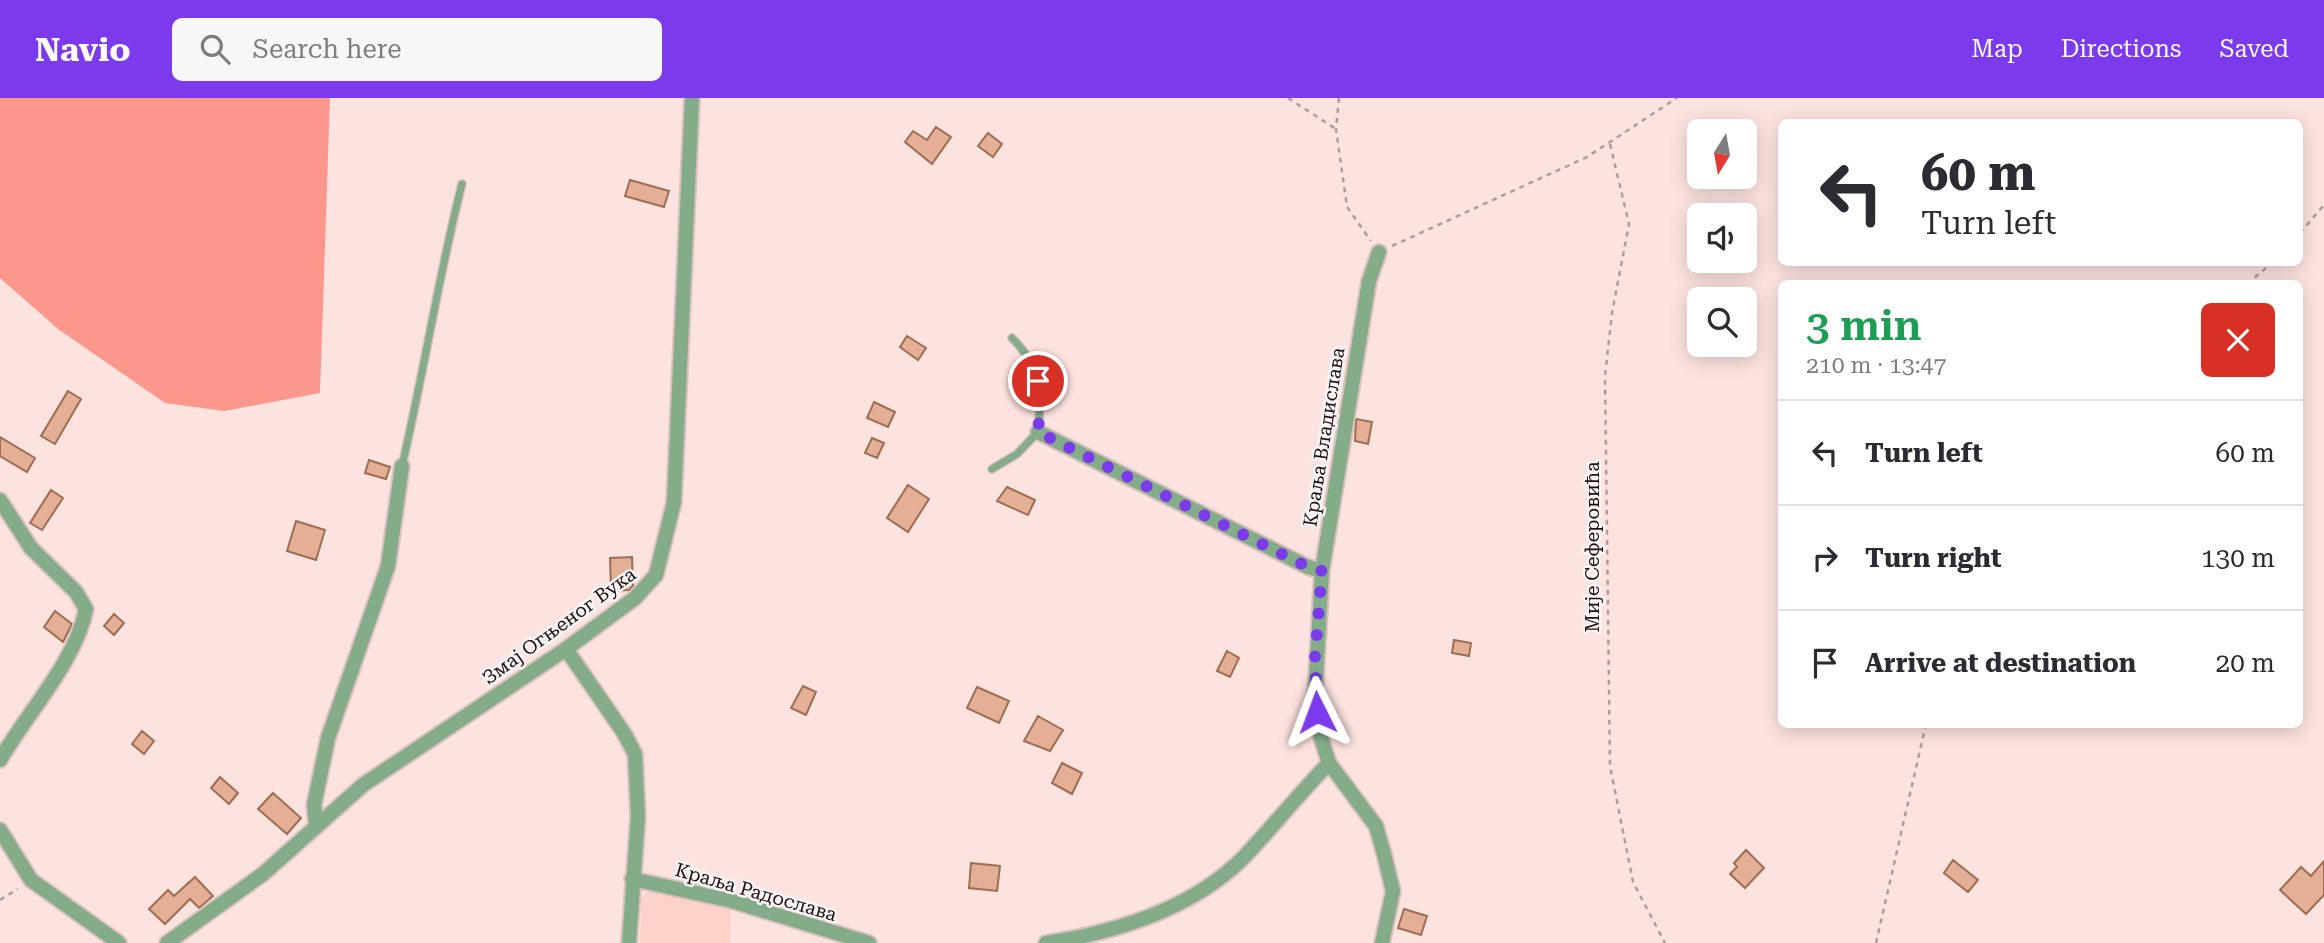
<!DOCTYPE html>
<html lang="en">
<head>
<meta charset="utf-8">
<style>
  body { margin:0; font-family:"Roboto Serif",serif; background:#f7f7f7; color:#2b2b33; height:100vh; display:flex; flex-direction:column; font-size:26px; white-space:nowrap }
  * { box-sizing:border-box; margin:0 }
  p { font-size:23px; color:#7c7c81 }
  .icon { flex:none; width:38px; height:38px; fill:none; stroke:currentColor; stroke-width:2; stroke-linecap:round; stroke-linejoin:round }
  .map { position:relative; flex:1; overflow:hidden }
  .sheet { position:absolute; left:1778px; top:182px; width:525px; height:448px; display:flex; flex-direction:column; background:#fff; border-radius:10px; box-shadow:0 4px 18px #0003 }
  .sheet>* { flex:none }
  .hud { position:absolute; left:1778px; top:21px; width:525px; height:147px; border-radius:10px; box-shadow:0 4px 18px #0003; background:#fff; color:#2b2b33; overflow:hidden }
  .needle { width:46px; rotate:191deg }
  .fabs { position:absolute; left:1687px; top:21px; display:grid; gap:14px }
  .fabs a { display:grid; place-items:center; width:70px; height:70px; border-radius:10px; background:#fff; box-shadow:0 4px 18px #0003; font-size:35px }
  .pin { position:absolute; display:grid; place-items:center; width:60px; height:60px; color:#fff; margin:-30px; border:4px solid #fff; border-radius:50%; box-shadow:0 2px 7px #0007 }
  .me { position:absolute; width:77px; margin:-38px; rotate:357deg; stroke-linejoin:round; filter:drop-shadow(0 0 5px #0008) }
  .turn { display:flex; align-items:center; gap:24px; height:147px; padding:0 28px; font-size:32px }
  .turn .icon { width:91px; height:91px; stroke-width:2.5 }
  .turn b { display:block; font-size:49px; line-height:60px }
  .round { display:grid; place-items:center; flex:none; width:74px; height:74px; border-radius:10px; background:#f7f7f7 }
  .head { display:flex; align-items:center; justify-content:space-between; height:119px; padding:0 28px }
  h1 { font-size:42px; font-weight:600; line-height:52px; color:#1e9e55 }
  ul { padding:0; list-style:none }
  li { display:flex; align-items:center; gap:21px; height:105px; padding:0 28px; border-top:2px solid #e1e1e2 }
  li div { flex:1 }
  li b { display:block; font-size:26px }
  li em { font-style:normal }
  header { display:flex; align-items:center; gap:42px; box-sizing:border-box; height:98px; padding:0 35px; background:#7c3aed; color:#fff }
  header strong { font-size:33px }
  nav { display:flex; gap:38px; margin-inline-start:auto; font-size:24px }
  .search { width:490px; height:63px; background:#f7f7f7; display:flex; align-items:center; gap:18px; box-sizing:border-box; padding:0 24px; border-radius:10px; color:#7c7c81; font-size:26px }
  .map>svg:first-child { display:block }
  .built { fill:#fdd2cb }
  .green { fill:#fc978b }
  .building { fill:#e4af94; stroke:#9e6d53; stroke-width:2 }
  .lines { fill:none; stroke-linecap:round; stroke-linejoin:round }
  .service-casing { stroke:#dac1bd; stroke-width:10 }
  .minor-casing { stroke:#dac1bd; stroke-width:18 }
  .path { stroke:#b39b97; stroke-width:2.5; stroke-dasharray:5 5; stroke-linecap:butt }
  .service { stroke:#84ac89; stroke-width:7 }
  .minor { stroke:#84ac89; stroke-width:14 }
  .route { stroke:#7c3aed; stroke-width:12; stroke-dasharray:0 21.6 }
  .labels { text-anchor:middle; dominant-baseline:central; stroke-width:5; stroke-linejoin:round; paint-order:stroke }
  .street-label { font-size:19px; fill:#210c09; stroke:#f6f6f6 }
</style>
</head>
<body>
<header>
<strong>Navio</strong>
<div class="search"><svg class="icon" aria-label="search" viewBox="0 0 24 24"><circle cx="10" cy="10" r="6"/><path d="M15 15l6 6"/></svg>Search here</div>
<nav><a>Map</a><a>Directions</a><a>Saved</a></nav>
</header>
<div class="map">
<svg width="2324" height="845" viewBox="0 0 2324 845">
  <rect width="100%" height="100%" fill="#fde3df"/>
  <path class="built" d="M650 791 731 811 730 845H640L641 800Z"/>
  <path class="green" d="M0 0H330L320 295 224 313 165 305 58 231 0 180Z"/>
  <path class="building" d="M936 29 951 39 932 66 905 44 913 33 927 42Z
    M988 35 1002 46 993 59 978 48Z
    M630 82 669 93 664 109 625 98Z
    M907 238 926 250 918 262 900 249Z
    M68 293 81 301 55 346 41 338Z
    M874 304 895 314 888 329 867 320Z
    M1356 321 1372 324 1368 346 1355 343Z
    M0 339 35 360 27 374 0 358Z
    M872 340 884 345 877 360 865 355Z
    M369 362 390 369 386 381 365 375Z
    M908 387 929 401 908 434 887 420Z
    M1007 389 1035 402 1028 417 997 403Z
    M51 392 63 400 42 432 30 425Z
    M296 423 325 432 316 462 287 453Z
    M632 459 633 488 629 492 611 493 610 460Z
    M55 513 72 526 63 544 44 529Z
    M114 516 124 525 114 537 104 528Z
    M1454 542 1471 545 1469 558 1452 555Z
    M1227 553 1239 560 1230 579 1217 573Z
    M803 588 816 594 806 617 791 610Z
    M977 589 1009 603 999 625 967 610Z
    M1038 618 1063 632 1050 653 1024 643Z
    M142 633 154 643 144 656 132 646Z
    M1062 665 1082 675 1072 696 1052 685Z
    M220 679 238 695 229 706 211 690Z
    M273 695 301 720 287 736 258 711Z
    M1746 752 1764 770 1745 790 1730 776 1737 769 1734 765Z
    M1953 762 1978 782 1968 794 1944 775Z
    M2324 763V797L2306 816 2280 792 2301 769 2311 778Z
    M971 765 1000 768 997 793 969 790Z
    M195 779 213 798 199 810 190 801 165 826 149 811 168 792 174 798Z
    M1404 811 1427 818 1421 837 1398 830Z"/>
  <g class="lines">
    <g class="service-casing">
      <path id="service" d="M402 368C424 274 438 180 462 86
        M992 371 1017 356 1038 334C1042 293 1042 270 1012 240"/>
    </g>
    <g class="minor-casing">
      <path id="minor" d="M1379 154 1369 183 1322 473 1315 599 1318 630 1329 665 1376 728 1384 756 1393 793 1382 845
        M1038 334 1308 469 1322 473
        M0 402 31 450 76 494 86 511C76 563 27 615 0 662
        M566 551 624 635 635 656 638 718 629 845
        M316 726 314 707 328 640 388 468 402 368
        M0 732 31 782 119 845
        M632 781 732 803 869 845
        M167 845 263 776 363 687 566 551 635 500 656 477 674 404 692 0
        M1046 845C1117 834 1195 810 1246 757 1274 727 1300 695 1329 665"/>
    </g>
    <path class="path" d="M1288 0 1336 31
      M1339 0 1336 31 1347 109 1371 143
      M1610 46 1629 126 1612 215 1605 278 1610 668 1633 784 1665 845
      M2300 135 2324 107
      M1392 148 1587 59 1677 0
      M2247 186 2273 164
      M0 802 18 791
      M1876 845 1926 626"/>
    <use href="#service" class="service"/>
    <use href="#minor" class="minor"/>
  </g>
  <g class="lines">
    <path class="route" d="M1038 283 1041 299 1038 334 1308 469 1322 473 1315 559 1317 614"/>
  </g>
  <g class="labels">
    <g class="street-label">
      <text transform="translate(1324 339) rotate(-81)">Краља Владислава</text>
      <text transform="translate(1592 449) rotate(-90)">Мије Сеферовића</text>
      <text transform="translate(559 528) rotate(-36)">Змај Огњеног Вука</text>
      <text transform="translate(756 794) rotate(16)">Краља Радослава</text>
    </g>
  </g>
</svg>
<div class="fabs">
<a><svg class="needle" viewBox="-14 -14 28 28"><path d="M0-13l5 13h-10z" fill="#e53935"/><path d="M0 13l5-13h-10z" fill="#7c7c81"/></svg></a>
<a><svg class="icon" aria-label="sound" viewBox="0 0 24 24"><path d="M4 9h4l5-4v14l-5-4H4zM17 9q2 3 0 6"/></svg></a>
<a><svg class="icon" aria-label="search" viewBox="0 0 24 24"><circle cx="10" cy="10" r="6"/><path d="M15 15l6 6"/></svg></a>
</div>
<div class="pin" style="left:1038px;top:283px;background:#d93025"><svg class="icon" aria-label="arrive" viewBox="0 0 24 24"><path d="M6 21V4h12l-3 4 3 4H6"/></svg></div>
<svg class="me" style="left:1317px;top:614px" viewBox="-20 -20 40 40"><path d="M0-17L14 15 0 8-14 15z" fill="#7c3aed" stroke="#fff" stroke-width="4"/></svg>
<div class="hud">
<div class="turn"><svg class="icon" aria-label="left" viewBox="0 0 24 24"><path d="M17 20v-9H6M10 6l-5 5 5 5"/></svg><div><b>60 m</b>Turn left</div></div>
</div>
<section class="sheet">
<div class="head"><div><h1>3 min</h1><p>210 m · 13:47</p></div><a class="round" style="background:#d93025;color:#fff"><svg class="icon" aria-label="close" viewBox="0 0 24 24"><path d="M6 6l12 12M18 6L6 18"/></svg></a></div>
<ul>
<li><svg class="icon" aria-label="left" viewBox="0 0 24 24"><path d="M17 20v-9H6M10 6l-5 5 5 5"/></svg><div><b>Turn left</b></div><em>60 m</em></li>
<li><svg class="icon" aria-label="right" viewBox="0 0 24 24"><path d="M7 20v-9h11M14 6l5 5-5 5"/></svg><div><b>Turn right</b></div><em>130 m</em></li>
<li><svg class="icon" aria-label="arrive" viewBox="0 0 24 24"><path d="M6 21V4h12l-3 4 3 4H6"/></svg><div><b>Arrive at destination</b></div><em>20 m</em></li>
</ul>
</section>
</div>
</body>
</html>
